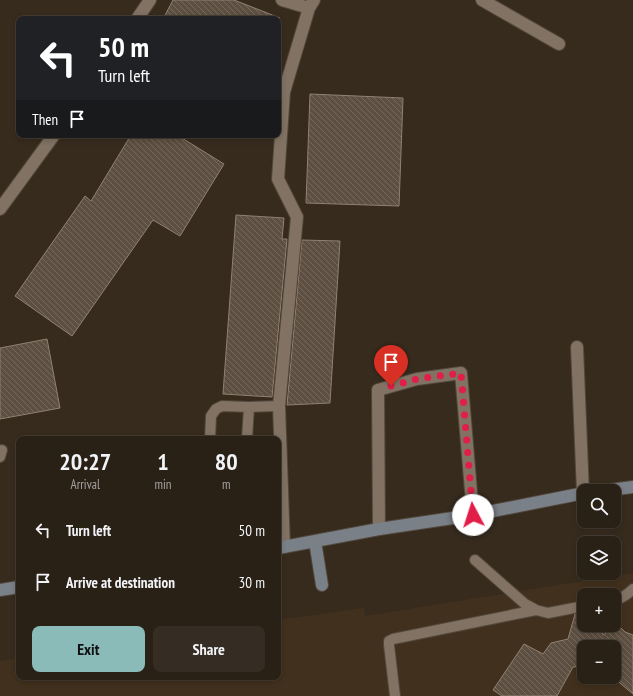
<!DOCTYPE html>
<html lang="en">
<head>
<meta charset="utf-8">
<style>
  body { margin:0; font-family:"PT Sans Narrow",sans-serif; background:#352d23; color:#f1f3f6; height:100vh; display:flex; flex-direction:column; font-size:15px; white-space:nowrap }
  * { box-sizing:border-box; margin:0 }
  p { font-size:13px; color:#a5a3a1 }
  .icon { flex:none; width:22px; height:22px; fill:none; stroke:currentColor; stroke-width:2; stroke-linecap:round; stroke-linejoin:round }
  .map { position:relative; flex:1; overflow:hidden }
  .drawer { position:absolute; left:16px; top:436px; width:265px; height:244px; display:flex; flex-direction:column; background:#292016; border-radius:8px; box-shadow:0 2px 6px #0003,0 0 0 1px #453e35 }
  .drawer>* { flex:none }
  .hud { position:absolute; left:16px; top:16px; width:265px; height:122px; border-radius:8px; box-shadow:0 2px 6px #0003,0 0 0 1px #453e35; background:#202124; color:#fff; overflow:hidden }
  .controls { position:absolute; left:577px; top:484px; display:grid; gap:8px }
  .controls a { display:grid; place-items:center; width:44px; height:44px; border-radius:8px; background:#292016; box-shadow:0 2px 6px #0003,0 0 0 1px #453e35; font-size:20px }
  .pin { position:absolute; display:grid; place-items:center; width:34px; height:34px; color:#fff; margin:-41px -17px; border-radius:50% 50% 50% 0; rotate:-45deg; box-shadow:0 0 4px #0007 }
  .pin .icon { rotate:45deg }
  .me { position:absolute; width:44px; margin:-22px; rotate:355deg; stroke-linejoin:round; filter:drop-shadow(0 0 3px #0008) }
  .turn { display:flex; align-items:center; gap:14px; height:84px; padding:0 16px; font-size:18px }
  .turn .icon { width:52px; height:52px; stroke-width:2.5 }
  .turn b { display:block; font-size:28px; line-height:34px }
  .then { display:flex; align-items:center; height:38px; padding:0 16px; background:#0003; gap:8px; font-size:15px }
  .eta { display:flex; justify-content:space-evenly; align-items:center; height:68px; text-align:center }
  .eta b { font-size:24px; font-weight:600; line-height:28px }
  .button { display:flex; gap:8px; margin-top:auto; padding:8px 16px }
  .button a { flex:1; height:46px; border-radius:8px; background:#8bbbb9; color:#111; font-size:16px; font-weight:600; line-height:46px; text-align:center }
  .button a+a { background:#352d23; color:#f1f3f6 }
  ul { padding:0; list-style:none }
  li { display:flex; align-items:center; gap:12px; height:52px; padding:0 16px }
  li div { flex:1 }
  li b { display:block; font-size:15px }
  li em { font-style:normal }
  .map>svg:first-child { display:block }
  .built { fill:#41301d; fill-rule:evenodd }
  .building { fill:url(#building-back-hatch); stroke:#908171 }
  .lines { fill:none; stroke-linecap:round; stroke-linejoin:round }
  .lane-casing { stroke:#52473c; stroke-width:12 }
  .street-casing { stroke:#52473c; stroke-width:14 }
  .secondary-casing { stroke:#52473c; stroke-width:14 }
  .lane { stroke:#817263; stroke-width:10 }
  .street { stroke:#817263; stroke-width:12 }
  .secondary { stroke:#7a8087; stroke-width:12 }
  .route { stroke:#e11d48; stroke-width:7; stroke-dasharray:0 12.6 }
</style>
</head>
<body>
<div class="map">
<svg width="633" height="696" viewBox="0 0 633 696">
  <defs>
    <pattern id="building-back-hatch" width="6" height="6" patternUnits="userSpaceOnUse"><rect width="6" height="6" fill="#5d4f41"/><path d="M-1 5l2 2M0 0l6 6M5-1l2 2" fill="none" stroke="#75685c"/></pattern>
  </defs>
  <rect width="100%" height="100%" fill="#372b1e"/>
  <path class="built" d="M633 573V696H0V661L19 658V677H278V620L364 608 365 616ZM584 595H614V625H584ZM584 647H614V677H584Z"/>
  <path class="building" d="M173 0H234L280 18 163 19Z
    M310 94 403 98 399 206 306 203Z
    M131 135H177L224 164 180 236 153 220 72 336 15 296 85 196 91 201Z
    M236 215 284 218 282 239H287L272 397 223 394Z
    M302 240 340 241 330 403 287 405Z
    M47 339 60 408 0 419V348Z
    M584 613V625H599L603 635 618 625 625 632 633 635V694L614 678V647H584V666L573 667 557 696H502L493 690 524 644 543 654 551 643 568 639 575 614Z"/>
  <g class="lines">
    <g class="lane-casing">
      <path id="lane" d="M210 439 211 416 216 409 222 406 249 407 279 406
        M247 439 249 407
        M0 457 2 450
        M475 560 525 604 536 610 548 613 584 606
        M614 600C621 599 628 594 633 589
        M395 696 389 645V641L393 639 536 610"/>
    </g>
    <g class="street-casing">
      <path id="street" d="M282 0 309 8
        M482 0 559 44
        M137 19 150 0
        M0 209 54 135
        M577 347 583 493
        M379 529 378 390 417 379 461 373 473 515
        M284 547 279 406 297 217 278 179 284 92 309 8 314 0"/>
    </g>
    <g class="secondary-casing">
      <path id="secondary" d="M602 491 633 487
        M315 541 322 585
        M278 548 379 529 473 515 584 493
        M0 590 19 587"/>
    </g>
    <use href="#lane" class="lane"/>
    <use href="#street" class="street"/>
    <use href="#secondary" class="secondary"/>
  </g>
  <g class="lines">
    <path class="route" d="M391 386 417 379 461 373 473 515"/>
  </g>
</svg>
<div class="controls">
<a><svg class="icon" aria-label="search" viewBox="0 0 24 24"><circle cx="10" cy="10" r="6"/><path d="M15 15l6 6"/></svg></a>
<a><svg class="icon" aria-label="layers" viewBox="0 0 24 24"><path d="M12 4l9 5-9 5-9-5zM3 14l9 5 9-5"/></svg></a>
<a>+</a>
<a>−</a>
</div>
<div class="pin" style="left:391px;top:386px;background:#d93025"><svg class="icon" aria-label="arrive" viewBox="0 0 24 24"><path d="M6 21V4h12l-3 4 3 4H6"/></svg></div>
<svg class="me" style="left:473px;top:515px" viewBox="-20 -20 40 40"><circle r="19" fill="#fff"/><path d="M0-13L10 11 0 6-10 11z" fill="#e11d48"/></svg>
<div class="hud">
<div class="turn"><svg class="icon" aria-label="left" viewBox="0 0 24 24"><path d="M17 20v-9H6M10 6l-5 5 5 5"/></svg><div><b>50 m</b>Turn left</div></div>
<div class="then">Then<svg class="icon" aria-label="arrive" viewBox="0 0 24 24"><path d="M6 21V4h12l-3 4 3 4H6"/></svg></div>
</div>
<section class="drawer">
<div class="eta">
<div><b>20:27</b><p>Arrival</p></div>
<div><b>1</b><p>min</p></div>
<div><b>80</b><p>m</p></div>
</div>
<ul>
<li><svg class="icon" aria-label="left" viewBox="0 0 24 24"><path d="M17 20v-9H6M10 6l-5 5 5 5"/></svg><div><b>Turn left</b></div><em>50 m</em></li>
<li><svg class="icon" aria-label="arrive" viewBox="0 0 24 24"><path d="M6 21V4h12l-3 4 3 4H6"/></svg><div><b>Arrive at destination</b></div><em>30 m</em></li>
</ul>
<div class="button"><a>Exit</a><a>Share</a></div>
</section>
</div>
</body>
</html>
